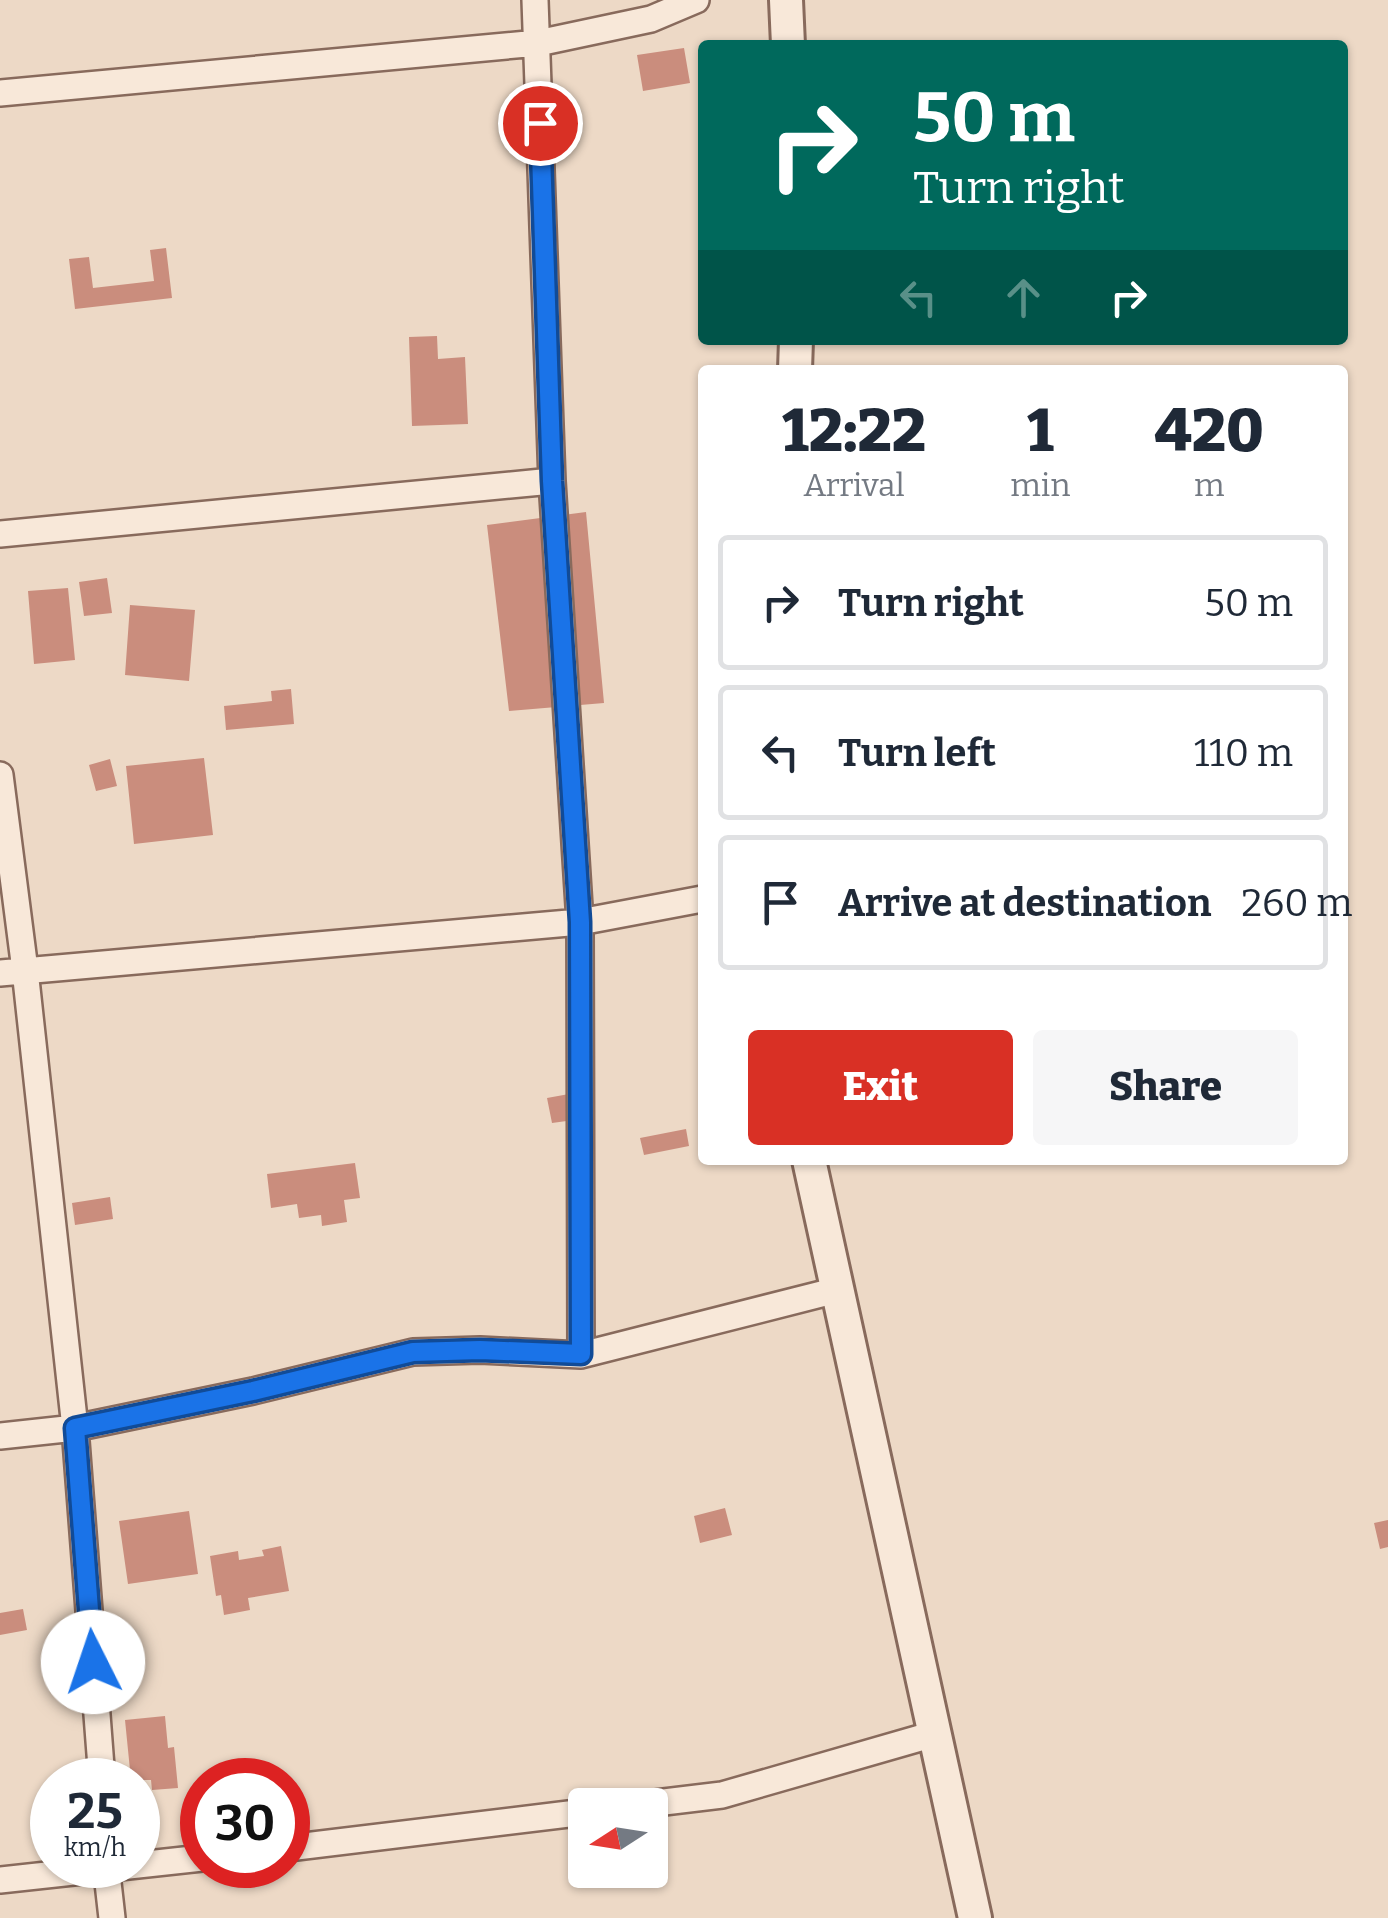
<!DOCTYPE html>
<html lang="en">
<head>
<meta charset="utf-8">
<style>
  body { margin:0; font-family:Bitter,serif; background:#f6f6f7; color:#1f2937; height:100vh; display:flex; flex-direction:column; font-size:38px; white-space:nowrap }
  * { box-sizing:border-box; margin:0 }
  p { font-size:32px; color:#747a83 }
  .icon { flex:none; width:55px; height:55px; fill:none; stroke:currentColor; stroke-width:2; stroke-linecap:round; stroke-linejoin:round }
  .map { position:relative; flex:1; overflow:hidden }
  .sheet { position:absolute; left:698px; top:365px; width:650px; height:800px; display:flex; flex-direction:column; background:#fff; border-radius:10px; box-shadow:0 2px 8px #0004 }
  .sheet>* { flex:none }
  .hud { position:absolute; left:698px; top:40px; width:650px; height:305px; border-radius:10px; box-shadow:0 2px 8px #0004; background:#00695c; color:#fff; overflow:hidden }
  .needle { width:65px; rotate:258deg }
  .controls { position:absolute; left:568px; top:1788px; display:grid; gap:20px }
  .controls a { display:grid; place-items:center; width:100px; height:100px; border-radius:10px; background:#fff; box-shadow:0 2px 8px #0004; font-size:50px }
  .speed { position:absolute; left:30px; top:1758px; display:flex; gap:20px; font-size:50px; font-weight:700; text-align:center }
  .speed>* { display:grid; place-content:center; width:130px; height:130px; border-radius:50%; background:#fff; box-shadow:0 2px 8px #0004; line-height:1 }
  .speed small { font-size:25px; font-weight:400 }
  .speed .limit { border:15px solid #d22; background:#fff; color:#111 }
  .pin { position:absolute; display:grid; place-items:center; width:85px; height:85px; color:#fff; margin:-42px; border:5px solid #fff; border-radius:50%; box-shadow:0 2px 10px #0007 }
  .me { position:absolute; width:110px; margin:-55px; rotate:356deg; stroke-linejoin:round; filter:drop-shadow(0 0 8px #0008) }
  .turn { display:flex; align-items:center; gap:35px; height:210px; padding:0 50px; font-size:45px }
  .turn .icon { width:130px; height:130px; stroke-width:2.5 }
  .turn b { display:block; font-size:70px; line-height:85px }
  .lanes { display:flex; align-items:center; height:95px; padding:0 50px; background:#0003; justify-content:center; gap:50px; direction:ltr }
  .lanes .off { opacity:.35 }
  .eta { display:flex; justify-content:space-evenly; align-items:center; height:170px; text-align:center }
  .eta b { font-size:60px; font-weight:800; line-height:70px }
  .button { display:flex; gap:20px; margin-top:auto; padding:20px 50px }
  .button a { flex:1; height:115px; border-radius:10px; background:#d93025; color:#fff; font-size:40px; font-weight:800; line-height:115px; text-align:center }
  .button a+a { background:#f6f6f7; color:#1f2937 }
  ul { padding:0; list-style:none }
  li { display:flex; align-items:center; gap:30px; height:135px; margin:0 20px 15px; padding:0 30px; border:5px solid #e0e1e3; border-radius:10px }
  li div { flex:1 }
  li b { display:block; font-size:38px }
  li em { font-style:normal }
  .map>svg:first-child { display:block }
  .building { fill:#ca8d7d }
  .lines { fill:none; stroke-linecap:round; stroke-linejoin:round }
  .minor-casing { stroke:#886a5c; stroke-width:30 }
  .tertiary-casing { stroke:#886a5c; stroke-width:38 }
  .minor { stroke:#f8e8d9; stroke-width:25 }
  .tertiary { stroke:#f8e8d9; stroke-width:32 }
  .route-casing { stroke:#114b97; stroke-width:25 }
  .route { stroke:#1a73e8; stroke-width:18 }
</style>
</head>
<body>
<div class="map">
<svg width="1388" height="1918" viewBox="0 0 1388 1918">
  <rect width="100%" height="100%" fill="#edd9c6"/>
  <path class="building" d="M684 48 690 83 643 91 637 55Z
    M166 248 172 298 75 309 69 259 89 257 93 288 154 281 150 250Z
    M437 336 438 359 465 357 468 424 412 426 409 337Z
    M586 512 604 703 509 711 487 525Z
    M107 578 112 613 84 616 79 582Z
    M68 588 75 660 34 664 28 591Z
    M130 605 195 610 189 681 125 675Z
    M291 689 294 724 226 730 224 706 272 701 271 691Z
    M204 758 213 835 134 844 126 766Z
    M110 759 117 786 96 791 89 765Z
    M569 1094 574 1120 552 1123 547 1098Z
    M686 1129 689 1146 644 1155 640 1138Z
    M355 1163 360 1198 344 1200 347 1222 322 1226 321 1215 299 1218 297 1204 271 1208 267 1174Z
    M110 1197 113 1219 75 1225 72 1203Z
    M725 1508 732 1535 700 1543 694 1516Z
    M189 1511 198 1574 128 1584 119 1521Z
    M1388 1520V1547L1380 1549 1374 1523Z
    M281 1546 289 1591 248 1598 250 1610 224 1615 221 1595 216 1596 210 1556 238 1551 239 1560 264 1556 262 1550Z
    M23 1609 27 1630 0 1635V1613Z
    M165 1716 168 1748 174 1747 178 1788 152 1790 151 1780H131L125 1720Z"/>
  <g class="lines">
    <g class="minor-casing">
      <path id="minor" d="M535 0 552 481 580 922 581 1355
        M0 93 538 43 651 19 696 0
        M0 534 552 481
        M0 775 25 970 75 1428 102 1780
        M0 973 580 922 702 899
        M0 1436 75 1428 253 1391 413 1352 480 1350 581 1355 837 1290
        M639 1805 722 1795 934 1734
        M288 1848 585 1812
        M106 1865 112 1918
        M0 1880 202 1858"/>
    </g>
    <g class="tertiary-casing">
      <path id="tertiary" d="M786 0 788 45
        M795 370 796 340
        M809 1160 975 1918"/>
    </g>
    <use href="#minor" class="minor"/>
    <use href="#tertiary" class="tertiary"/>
  </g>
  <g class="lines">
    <g class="route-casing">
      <path id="route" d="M93 1662 75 1428 253 1391 413 1352 480 1350 581 1354 580 922 552 481 540 123"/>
    </g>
    <use href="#route" class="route"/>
  </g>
</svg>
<div class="controls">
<a><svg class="needle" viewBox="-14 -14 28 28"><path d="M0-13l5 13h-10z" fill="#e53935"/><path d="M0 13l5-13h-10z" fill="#747a83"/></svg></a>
</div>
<div class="speed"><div>25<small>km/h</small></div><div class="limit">30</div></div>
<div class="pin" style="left:540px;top:123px;background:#d93025"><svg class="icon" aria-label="arrive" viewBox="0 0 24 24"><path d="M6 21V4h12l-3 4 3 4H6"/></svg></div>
<svg class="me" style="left:93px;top:1662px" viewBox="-20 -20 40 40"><circle r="19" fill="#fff"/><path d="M0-13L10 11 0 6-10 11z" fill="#1a73e8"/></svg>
<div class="hud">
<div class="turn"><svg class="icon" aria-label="right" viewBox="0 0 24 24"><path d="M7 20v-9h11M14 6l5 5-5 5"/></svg><div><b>50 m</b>Turn right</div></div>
<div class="lanes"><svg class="icon off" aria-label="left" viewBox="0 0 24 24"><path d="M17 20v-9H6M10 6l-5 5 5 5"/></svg><svg class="icon off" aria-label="ahead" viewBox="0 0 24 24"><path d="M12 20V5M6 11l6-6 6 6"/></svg><svg class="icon" aria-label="right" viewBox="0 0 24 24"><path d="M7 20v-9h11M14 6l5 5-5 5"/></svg></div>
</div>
<section class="sheet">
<div class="eta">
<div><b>12:22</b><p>Arrival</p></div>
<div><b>1</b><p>min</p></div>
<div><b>420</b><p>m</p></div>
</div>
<ul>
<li><svg class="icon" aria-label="right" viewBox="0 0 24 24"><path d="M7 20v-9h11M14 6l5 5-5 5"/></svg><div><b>Turn right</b></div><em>50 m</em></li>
<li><svg class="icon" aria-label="left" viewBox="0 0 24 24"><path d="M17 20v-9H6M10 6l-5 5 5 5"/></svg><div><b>Turn left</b></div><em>110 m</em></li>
<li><svg class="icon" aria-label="arrive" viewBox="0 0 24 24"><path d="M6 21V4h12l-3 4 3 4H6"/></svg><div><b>Arrive at destination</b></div><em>260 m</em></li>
</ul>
<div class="button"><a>Exit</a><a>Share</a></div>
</section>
</div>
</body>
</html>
